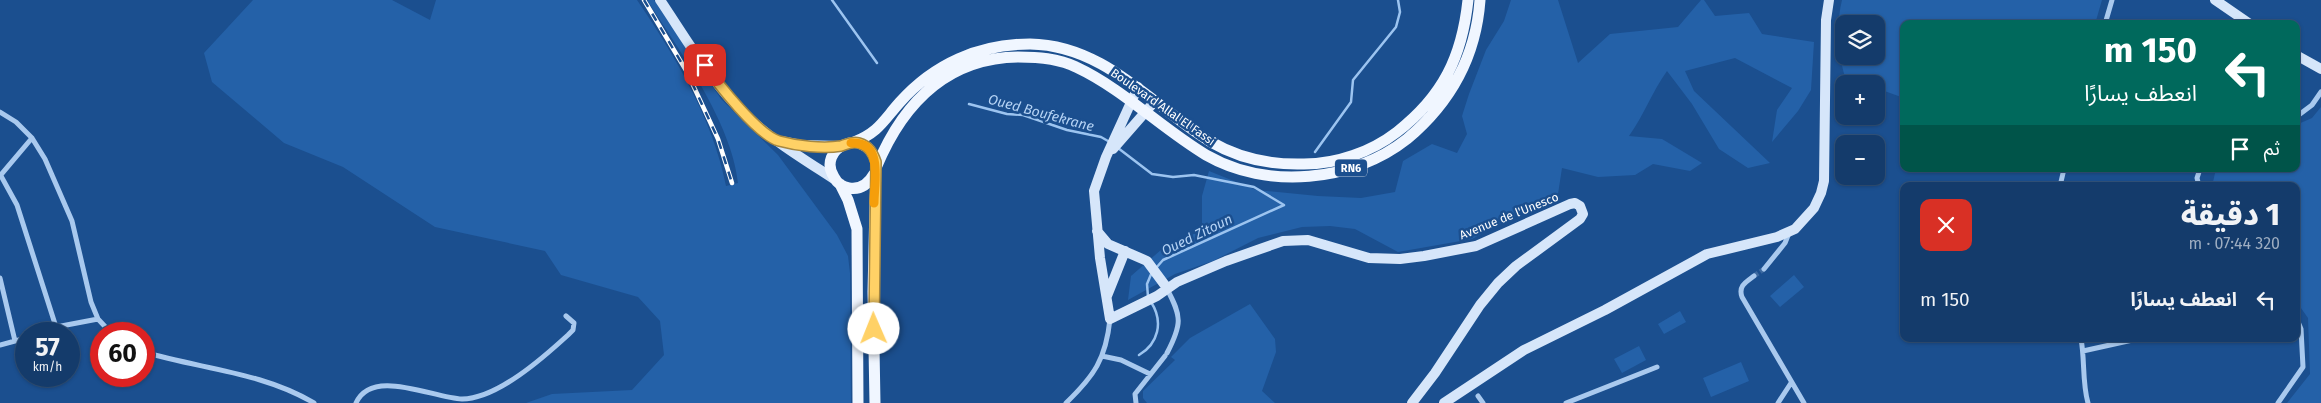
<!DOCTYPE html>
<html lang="ar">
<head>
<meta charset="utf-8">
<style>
  body { margin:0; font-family:"Fira Sans","Noto Sans Arabic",sans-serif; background:#214673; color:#f1f3f6; direction:rtl; height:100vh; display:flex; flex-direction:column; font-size:19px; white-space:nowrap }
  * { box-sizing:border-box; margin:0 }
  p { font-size:16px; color:#9dadc1 }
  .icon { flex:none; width:28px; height:28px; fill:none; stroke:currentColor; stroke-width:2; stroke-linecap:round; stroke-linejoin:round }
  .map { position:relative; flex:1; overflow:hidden; direction:ltr }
  .side { position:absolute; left:1900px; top:182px; width:400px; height:160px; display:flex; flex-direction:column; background:#143b6b; border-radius:10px; box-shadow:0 1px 4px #0004,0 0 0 1px #33557e; direction:rtl }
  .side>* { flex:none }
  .guide { position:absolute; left:1900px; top:20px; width:400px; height:152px; border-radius:10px; box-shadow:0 1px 4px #0004,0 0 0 1px #33557e; direction:rtl; background:#00695c; color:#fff; overflow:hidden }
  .controls { position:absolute; left:1835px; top:15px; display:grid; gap:10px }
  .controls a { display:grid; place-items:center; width:50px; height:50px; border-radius:10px; background:#143b6b; box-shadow:0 1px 4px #0004,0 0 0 1px #33557e; font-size:25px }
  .speed { position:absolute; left:15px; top:322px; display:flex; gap:10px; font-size:25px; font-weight:700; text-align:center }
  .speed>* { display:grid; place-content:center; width:65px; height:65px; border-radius:50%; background:#143b6b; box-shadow:0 1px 4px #0004,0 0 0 1px #33557e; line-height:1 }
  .speed small { font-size:12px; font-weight:400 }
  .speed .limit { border:8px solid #d22; background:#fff; color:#111 }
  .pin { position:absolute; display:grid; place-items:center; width:42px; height:42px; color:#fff; margin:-21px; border-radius:10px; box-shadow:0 2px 8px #0006 }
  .me { position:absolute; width:55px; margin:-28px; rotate:359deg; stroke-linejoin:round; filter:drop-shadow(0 0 4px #0008) }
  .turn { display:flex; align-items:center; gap:18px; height:105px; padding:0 20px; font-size:22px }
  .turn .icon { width:65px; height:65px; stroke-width:2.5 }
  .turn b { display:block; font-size:35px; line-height:42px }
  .then { display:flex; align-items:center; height:48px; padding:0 20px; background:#0003; gap:10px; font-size:19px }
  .round { display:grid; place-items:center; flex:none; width:52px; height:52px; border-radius:10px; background:#214673 }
  .headline { display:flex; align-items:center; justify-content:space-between; height:85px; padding:0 20px }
  h1 { font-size:30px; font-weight:800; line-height:38px }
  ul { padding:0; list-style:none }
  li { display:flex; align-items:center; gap:15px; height:65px; padding:0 20px }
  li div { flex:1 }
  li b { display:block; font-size:19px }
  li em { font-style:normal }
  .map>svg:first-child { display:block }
  .green { fill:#2461a8; fill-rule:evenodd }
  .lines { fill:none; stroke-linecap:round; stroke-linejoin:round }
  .stream { stroke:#9cc4f0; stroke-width:2.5 }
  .minor-tunnel { stroke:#3d69a0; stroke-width:5; stroke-dasharray:5 2.5; stroke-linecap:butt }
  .minor { stroke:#a9c9ee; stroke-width:5 }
  .secondary { stroke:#d6e6fa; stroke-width:10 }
  .primary { stroke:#f0f6ff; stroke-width:11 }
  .rail-casing { stroke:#fff; stroke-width:4.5 }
  .rail { stroke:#1b4f8f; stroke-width:2.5; stroke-dasharray:8; stroke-linecap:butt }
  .route-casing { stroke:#a68842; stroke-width:12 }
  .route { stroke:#ffd166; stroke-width:9 }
  .slow { stroke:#f59e0b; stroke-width:9 }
  .labels { text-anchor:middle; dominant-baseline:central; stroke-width:5; stroke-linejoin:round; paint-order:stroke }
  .shield { fill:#1b4f8f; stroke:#bbcadd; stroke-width:1 }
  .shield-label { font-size:11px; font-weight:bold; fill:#fff }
  .street-label { font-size:12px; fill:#fff; stroke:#1b4f8f }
  .water-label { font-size:14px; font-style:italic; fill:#b5d3f5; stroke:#1b4f8f }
</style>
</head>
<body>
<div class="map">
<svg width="2321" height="403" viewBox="0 0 2321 403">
  <rect width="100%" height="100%" fill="#1b4f8f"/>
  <path class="green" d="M253 0H392L430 20 436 0H637C675 56 713 119 726 186L738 183C732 123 679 50 647 0H654L721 99 778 155 837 235 848 256 850 273 851 403H526L552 394 632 390 664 355 660 321 638 297 561 275 545 251 435 227 343 167 284 143 212 82 204 53Z
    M1511 0H1558L1578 63 1610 34 1678 27 1701 0H1704L1715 16 1749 13 1762 34 1814 42 1811 90 1798 111 1772 142 1777 110 1792 88 1735 58 1685 71 1694 91 1770 163 1748 168 1719 149 1692 104 1667 71C1652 92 1644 115 1629 136L1662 139 1702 163 1690 171 1653 164 1635 175 1598 177 1562 168 1558 194 1472 239 1398 252 1355 229 1330 226 1302 227 1258 238 1213 261 1175 274 1128 300 1131 276 1162 249 1202 230V196L1209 171 1256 190 1318 196 1361 198 1395 192 1403 161 1432 144 1457 153 1467 134 1462 116 1469 94 1486 50 1504 21Z
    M1842 0H2102L2095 24H1904V98L1876 88V84H1864L1845 77C1838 54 1836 24 1842 0ZM1844 24H1876V56H1844Z
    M2321 107V403H2287L2310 374 2308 318 2296 301V186H2216L2213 182 2216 169H2296V125L2312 118Z
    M1794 275 1804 287 1780 307 1770 296Z
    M1250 304 1275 339 1276 352 1262 391 1275 403H1147L1143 398V391L1175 360 1171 357 1190 338Z
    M1680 311 1686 322 1664 334 1658 324Z
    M1639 346 1646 360 1622 373 1614 359Z
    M1741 362 1749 381 1711 397 1703 378Z"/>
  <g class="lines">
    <path class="stream" d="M832 0 877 63
      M969 104 1007 114 1023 115 1067 130 1101 137 1108 141
      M1118 148 1152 174 1173 177 1194 175 1254 187 1284 205
      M1315 152 1351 102 1353 80 1396 27 1400 12 1398 0
      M1156 268 1163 260 1284 205
      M1148 297 1147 284 1152 272
      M1139 355C1158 344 1164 322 1151 302"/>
    <path class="minor-tunnel" d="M1754 276 1764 269"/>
    <path class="minor" d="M2105 24 2112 0
      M0 112 16 122 32 138 45 159 72 221 91 302 98 319 112 334
      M2296 117 2312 105 2321 92
      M0 176 32 138
      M1 176 17 205 56 327
      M2060 186 2064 169
      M2199 186 2197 178 2200 169
      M1764 269 1785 243 1789 233
      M1754 276C1746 282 1738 286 1742 297L1804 403
      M0 278 15 341
      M1167 289C1182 317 1182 324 1167 353
      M38 334 56 327 98 319
      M2081 339C2085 360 2082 382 2088 403
      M0 345 26 338
      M2083 351 2137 339
      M144 352C201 369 262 372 314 403
      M1102 356 1121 360 1150 374
      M1478 396 1483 403
      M356 403C372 367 433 398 462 399 497 399 544 357 568 335L573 330 574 323 566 316
      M1066 403C1094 376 1106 359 1110 319
      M1136 403 1135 394 1165 356
      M1566 403 1657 367
      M1778 403 1791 383
      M2278 403 2303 367 2301 329 2296 317"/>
    <path class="secondary" d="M660 0C687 40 713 86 750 119 775 142 805 160 834 179
      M2215 0 2250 24
      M2296 55 2321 69
      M1138 87 1106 157 1094 191 1100 258 1110 319 1157 296 1177 282 1226 261 1283 241 1308 240 1369 258 1400 259 1424 256 1476 246 1570 204 1575 203 1580 206 1583 214 1580 219 1516 266 1498 283 1480 305 1435 373 1412 403
      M781 141 801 145 841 146
      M1113 149 1155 101
      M1097 231 1108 244 1147 261 1167 288
      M1107 296 1125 251
      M1444 403 1524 350 1605 310 1707 254 1777 237 1795 229 1814 208 1821 193 1824 181 1826 20 1829 0"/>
    <path class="primary" d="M854 142C879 132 883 121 900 102 934 64 979 44 1030 44 1105 45 1152 106 1211 142 1240 159 1271 165 1304 164 1337 164 1371 152 1397 132 1443 96 1462 57 1468 0
      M876 168C902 105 945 58 1018 57 1037 57 1058 58 1076 67 1123 89 1161 128 1206 155 1267 190 1353 182 1407 139 1450 103 1476 56 1480 0
      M874 174C869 183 861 190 849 188 843 187 837 183 834 177 816 149 865 124 876 162L873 292 875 403
      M840 184 848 200 857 229 858 403"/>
    <g class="rail-casing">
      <path id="rail" d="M644 0 687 72 718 139 732 183"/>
    </g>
    <use href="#rail" class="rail"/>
  </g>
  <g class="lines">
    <g class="route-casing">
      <path id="route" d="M705 65C718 84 758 135 779 141 797 146 823 149 841 146 847 144 852 141 859 143 869 146 873 153 876 162L874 329"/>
    </g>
    <use href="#route" class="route"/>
    <path class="slow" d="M851 143C884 141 874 182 874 203"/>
  </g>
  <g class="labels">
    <rect class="shield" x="1335" y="159.5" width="32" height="17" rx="4"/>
    <g class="shield-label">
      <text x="1351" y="168">RN6</text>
    </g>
    <g class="street-label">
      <text transform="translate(1163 107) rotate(35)">Boulevard Allal El Fassi</text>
      <text transform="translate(1509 216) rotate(-22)">Avenue de l'Unesco</text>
    </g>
    <g class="water-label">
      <text transform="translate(1041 113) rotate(15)">Oued Boufekrane</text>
      <text transform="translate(1197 235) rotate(-26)">Oued Zitoun</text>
    </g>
  </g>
</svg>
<div class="controls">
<a><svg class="icon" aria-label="layers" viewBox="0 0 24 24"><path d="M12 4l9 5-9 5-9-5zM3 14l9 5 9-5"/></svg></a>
<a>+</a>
<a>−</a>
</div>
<div class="speed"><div>57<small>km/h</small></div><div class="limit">60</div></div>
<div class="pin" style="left:705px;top:65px;background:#d93025"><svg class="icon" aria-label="arrive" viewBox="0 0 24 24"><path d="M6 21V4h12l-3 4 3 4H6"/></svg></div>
<svg class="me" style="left:874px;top:329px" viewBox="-20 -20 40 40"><circle r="19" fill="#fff"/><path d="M0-13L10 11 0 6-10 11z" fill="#ffd166"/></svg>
<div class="guide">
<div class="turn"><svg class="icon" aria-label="left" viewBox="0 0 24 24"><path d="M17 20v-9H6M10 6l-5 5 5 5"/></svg><div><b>150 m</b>انعطف يسارًا</div></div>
<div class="then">ثم<svg class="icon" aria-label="arrive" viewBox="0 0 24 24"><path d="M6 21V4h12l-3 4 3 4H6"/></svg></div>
</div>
<section class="side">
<div class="headline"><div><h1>1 دقيقة</h1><p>320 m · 07:44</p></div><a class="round" style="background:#d93025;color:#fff"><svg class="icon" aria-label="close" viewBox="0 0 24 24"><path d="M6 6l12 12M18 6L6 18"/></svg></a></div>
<ul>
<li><svg class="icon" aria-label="left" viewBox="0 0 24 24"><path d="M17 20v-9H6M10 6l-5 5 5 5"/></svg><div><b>انعطف يسارًا</b></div><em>150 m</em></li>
</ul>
</section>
</div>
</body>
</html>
